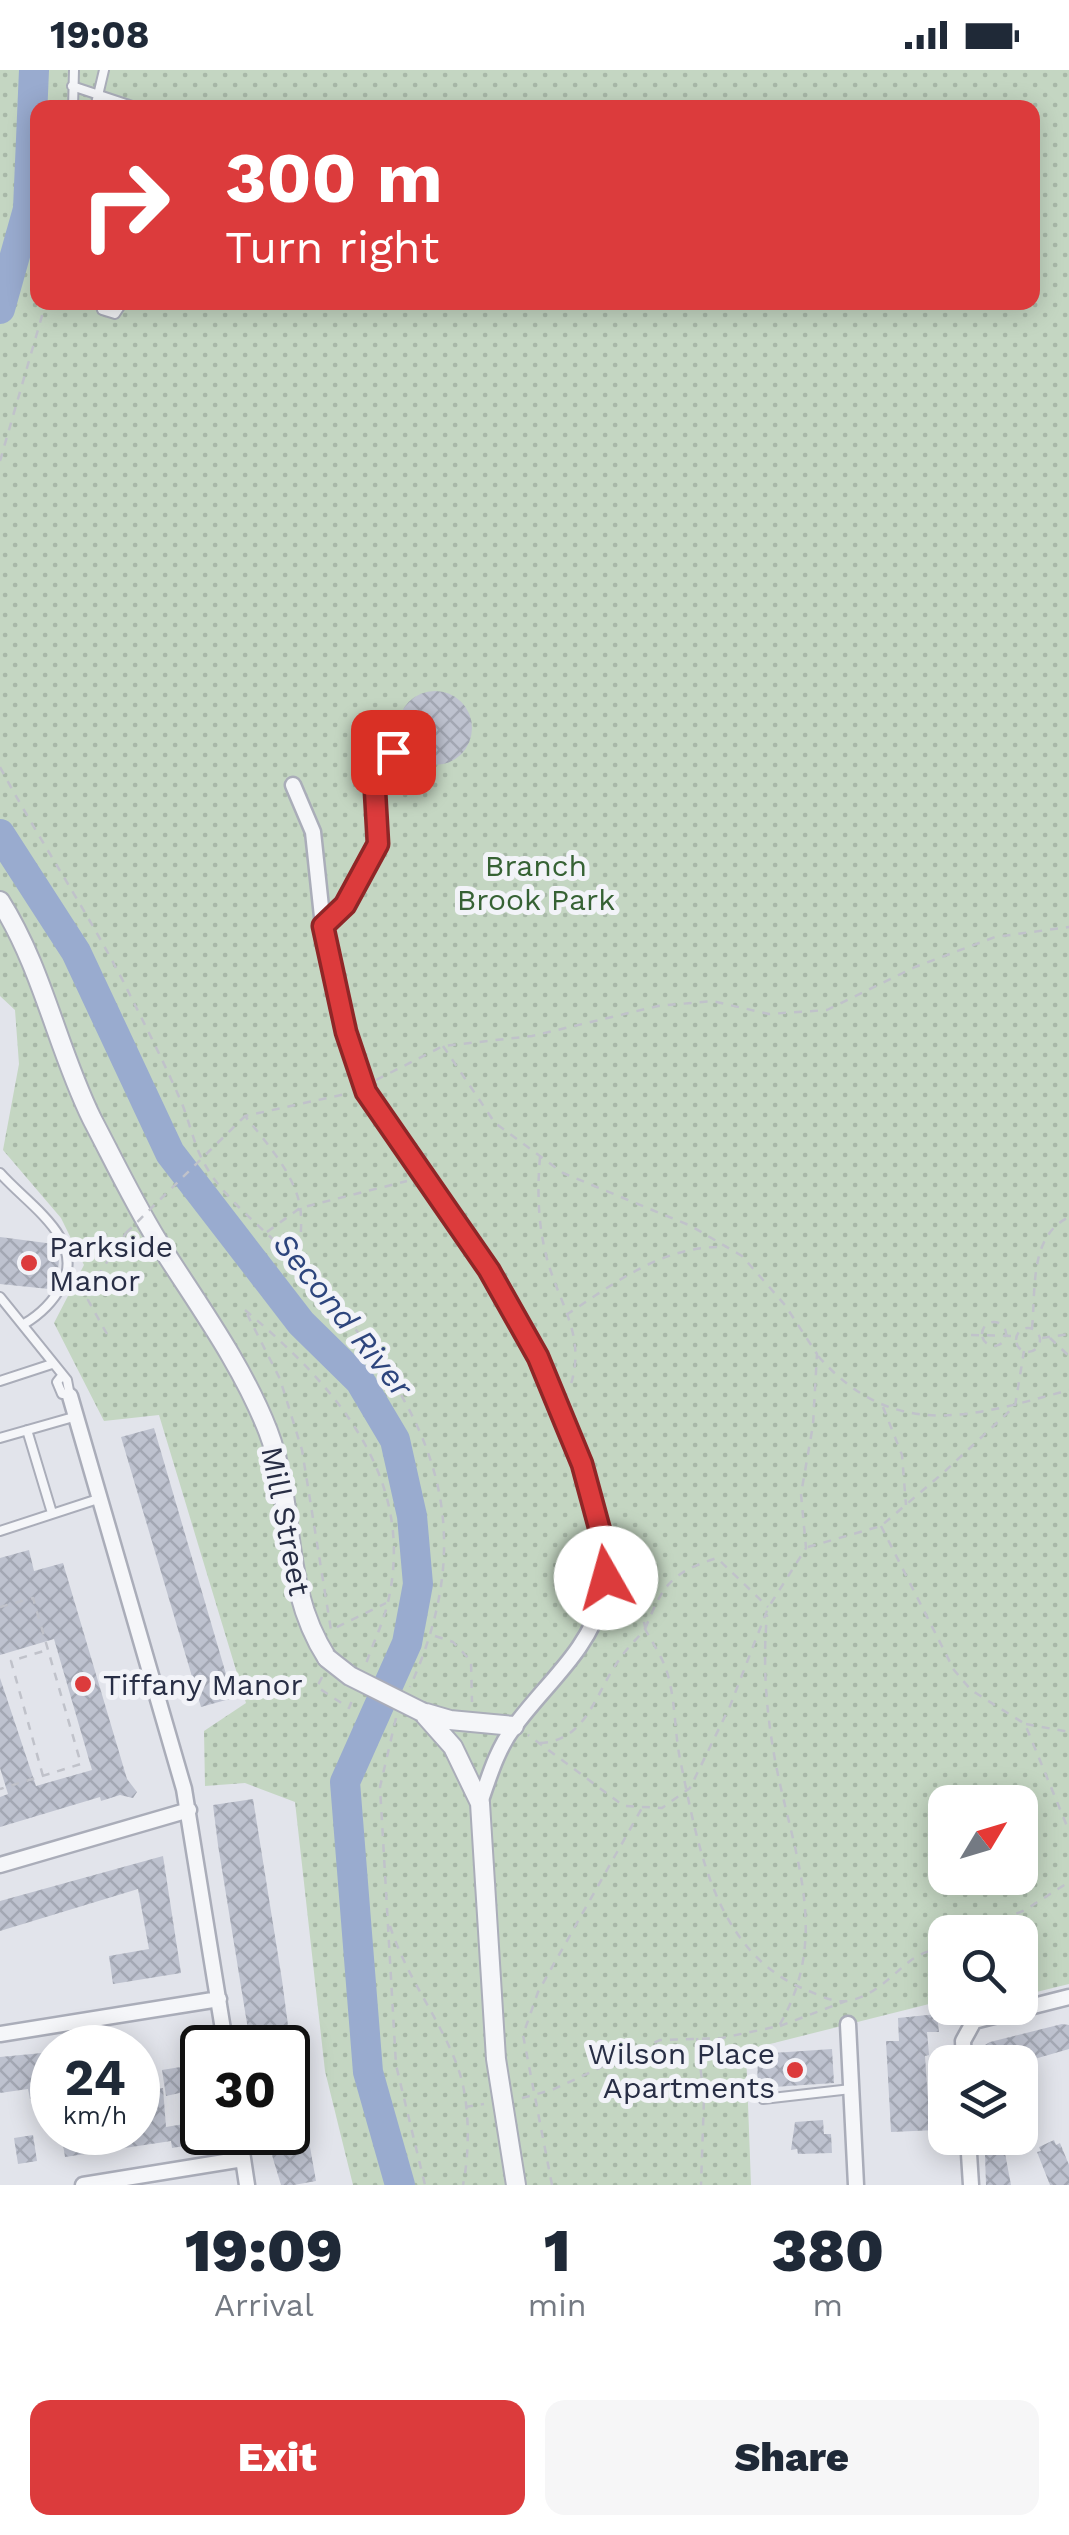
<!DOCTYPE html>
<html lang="en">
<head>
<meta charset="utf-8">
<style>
  body { margin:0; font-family:"Work Sans",sans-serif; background:#f6f6f7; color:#1f2937; height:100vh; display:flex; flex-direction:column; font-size:38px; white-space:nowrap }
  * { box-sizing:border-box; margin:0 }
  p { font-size:32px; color:#747a83 }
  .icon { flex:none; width:55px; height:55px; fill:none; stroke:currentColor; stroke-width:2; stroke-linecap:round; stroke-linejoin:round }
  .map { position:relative; height:2115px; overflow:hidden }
  .drawer { display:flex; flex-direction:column; background:#fff; flex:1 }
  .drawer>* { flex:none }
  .banner { position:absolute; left:30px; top:30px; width:1010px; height:210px; border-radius:20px; box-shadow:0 5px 25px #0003; background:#dc3b3c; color:#fff; overflow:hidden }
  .needle { width:65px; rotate:52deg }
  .controls { position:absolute; left:928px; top:1715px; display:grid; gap:20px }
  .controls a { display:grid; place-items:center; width:110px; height:110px; border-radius:20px; background:#fff; box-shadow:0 5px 25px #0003; font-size:50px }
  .speed { position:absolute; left:30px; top:1955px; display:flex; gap:20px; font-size:50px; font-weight:700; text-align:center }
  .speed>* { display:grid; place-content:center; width:130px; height:130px; border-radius:50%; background:#fff; box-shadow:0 5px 25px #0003; line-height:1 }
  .speed small { font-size:25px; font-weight:400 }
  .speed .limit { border:5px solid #111; border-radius:15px; background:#fff; color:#111 }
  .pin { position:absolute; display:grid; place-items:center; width:85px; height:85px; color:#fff; margin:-42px; border-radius:20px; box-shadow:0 5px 15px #0006 }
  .me { position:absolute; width:110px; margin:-55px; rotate:353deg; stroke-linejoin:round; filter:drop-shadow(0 0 8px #0008) }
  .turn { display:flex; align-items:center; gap:35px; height:210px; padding:0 30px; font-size:45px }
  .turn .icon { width:130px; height:130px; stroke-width:2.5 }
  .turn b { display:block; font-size:70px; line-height:85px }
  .eta { display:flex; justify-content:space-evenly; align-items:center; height:170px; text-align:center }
  .eta b { font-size:60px; font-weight:800; line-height:70px }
  .primary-button { display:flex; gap:20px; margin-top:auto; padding:20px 30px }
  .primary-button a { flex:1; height:115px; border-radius:20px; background:#dc3b3c; color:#fff; font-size:40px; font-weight:800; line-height:115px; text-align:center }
  .primary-button a+a { background:#f6f6f7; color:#1f2937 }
  .status { display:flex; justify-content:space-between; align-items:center; height:70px; padding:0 50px; background:#fff; direction:ltr }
  .status svg { height:28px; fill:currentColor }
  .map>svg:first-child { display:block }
  .park { fill:url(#park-dots); fill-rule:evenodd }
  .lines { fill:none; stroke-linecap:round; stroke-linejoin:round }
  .river { stroke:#99abcf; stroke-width:30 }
  .building { fill:url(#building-cross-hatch) }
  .service-casing { stroke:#aaadb9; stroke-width:12 }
  .minor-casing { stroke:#aaadb9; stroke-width:19 }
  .tertiary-casing { stroke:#aaadb9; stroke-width:22 }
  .path { stroke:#c0c2ca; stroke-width:2.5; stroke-dasharray:8 8; stroke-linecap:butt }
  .service { stroke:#f5f6f9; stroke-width:8 }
  .minor { stroke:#f5f6f9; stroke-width:14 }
  .tertiary { stroke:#f5f6f9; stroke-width:18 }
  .tertiary-bridge-casing { stroke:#aaadb9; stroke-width:22; stroke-linecap:butt }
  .path-bridge { stroke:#c0c2ca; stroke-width:2.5; stroke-dasharray:8 8; stroke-linecap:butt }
  .tertiary-bridge { stroke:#f5f6f9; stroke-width:18 }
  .route-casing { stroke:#8f2627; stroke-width:25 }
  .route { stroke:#dc3b3c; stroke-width:18 }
  .poi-dot { fill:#dc3b3c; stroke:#f2f3f8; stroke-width:4 }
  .labels { text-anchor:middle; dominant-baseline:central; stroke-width:10; stroke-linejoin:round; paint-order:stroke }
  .park-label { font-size:30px; fill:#366234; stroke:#f2f3f8 }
  .poi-label { font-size:30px; fill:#282e45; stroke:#f2f3f8; text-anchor:start }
  .street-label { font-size:30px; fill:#282e45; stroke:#f2f3f8 }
  .water-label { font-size:32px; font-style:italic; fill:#2d457d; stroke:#f2f3f8 }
</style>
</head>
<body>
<div class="status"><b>19:08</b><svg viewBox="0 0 49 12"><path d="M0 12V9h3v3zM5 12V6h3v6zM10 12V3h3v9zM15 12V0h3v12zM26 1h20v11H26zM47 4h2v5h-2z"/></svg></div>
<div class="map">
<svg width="1069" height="2115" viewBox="0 0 1069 2115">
  <defs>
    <pattern id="park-dots" width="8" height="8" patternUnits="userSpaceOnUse" patternTransform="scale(2.5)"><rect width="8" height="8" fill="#c4d6c2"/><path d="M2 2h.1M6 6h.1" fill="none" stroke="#a8b8a8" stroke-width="1.8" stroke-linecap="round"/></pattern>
    <pattern id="building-cross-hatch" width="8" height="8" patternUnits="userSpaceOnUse" patternTransform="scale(2.5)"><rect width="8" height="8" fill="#bec2cf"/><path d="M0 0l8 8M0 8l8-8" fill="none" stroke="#a3a7b3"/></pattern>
  </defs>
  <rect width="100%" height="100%" fill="#e2e4eb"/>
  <path class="park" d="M0 0H1069V1914L1020 1926V1862H945V1930L746 1980 751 2115H353L325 2001 295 1732 245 1713 205 1716 204 1661 246 1633 159 1345 104 1351 54 1253 84 1195 61 1148 3 1080 19 994 15 940 0 926ZM38 38H1032V232H38ZM945 1732H1020V1808H945Z"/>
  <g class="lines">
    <path class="river" d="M0 239 28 139 34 0
      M0 764 76 882 170 1083 301 1253 360 1311 395 1370 412 1446 418 1514 407 1573 345 1712 368 2002 400 2115"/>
  </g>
  <path class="building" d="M398 658a37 37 0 1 1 74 0a37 37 0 1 1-74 0Z
    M0 1167 54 1174 52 1185 59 1190 58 1200H52L49 1219 0 1214Z
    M154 1358 233 1628 201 1637 121 1367Z
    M29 1480 34 1501 63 1493 127 1709 137 1722 133 1728 120 1725 101 1731 100 1727 0 1757V1727L8 1724 0 1698V1608L36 1716 92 1700 54 1569 0 1585V1488Z
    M253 1729 282 1910 291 1978H251L218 1775 213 1735Z
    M163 1786 181 1903 113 1914 109 1886 149 1879 138 1819 0 1861V1831Z
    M937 1944 939 1962H927L929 1985 925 1986 929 2045H936L937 2060 891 2062 886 1971H899L898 1948Z
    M1062 1954 1069 1955V1979L1024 1992H988L985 1975 990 1972Z
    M832 1979 834 2013 757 2018 758 1984Z
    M42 1983 50 2010 30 2029 28 2019 0 2023V1987Z
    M199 1994 202 2018 166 2026 162 2000Z
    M288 1998H296L316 2111 294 2115H281L265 2062H288Z
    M163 2018 166 2057 202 2051V2073L172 2078 171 2071 65 2087 61 2062H138V2022Z
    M823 2050 824 2064H831L832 2083 798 2084 797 2079 791 2080 795 2052Z
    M33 2065 37 2091 18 2094 14 2068Z
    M1054 2070 1056 2075 1060 2073 1069 2095V2115H1050L1037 2082 1041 2081 1039 2077Z
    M1004 2078 1011 2115H986L985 2085 988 2080Z"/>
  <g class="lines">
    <g class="service-casing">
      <path id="service" d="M72 16 138 38
        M73 38 74 0
        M95 38 104 0
        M100 232 102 240 115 244 123 232
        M323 856 345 835 378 774 375 704 393 682
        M0 1103C28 1135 86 1169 62 1215 53 1232 41 1244 24 1254
        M0 1227 67 1310 70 1326
        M61 1307 57 1312 62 1324H69
        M0 1311 52 1294
        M27 1360 52 1443
        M0 1368 77 1346
        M0 1461 101 1428
        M763 2029 851 2019"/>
    </g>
    <g class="minor-casing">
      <path id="minor" d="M293 715 313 762 323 856 346 963 365 1022C454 1154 555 1279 595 1437 602 1466 611 1497 603 1527 588 1582 545 1614 514 1657 497 1679 489 1707 480 1733
        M70 1326 184 1719 226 1978
        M0 1795 189 1740
        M848 1954 856 2115
        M0 1964 219 1929
        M964 1992 963 1971 974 1951 1069 1927
        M239 2062 247 2115
        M968 2068 971 2115
        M83 2115 243 2089"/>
    </g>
    <g class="tertiary-casing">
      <path id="tertiary" d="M0 831C43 899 57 978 92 1049 113 1089 133 1131 157 1170 196 1232 241 1292 268 1361 297 1437 280 1515 327 1588
        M422 1642 453 1677 480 1733 496 1989 516 2115
        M426 1643 450 1650 514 1656"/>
    </g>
    <path class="path" d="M0 391 46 232
      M0 697C39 770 86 839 124 913 143 951 163 990 180 1029 189 1049 193 1073 204 1093 224 1130 267 1161 296 1192 420 1322 490 1440 410 1617
      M443 976 495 1053 563 1103 691 1156 742 1186 785 1235 817 1284 813 1355 801 1424 806 1478 768 1538 730 1636 690 1718 662 1738 624 1736 528 1665
      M376 1010 443 976 532 966 658 936 712 931 769 944 827 940 915 897 995 867 1069 857
      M540 1087C537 1122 538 1155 547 1189 560 1236 587 1267 570 1317
      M267 1162 300 1138 407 1111
      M300 1194C299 1176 303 1154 300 1136 294 1103 265 1071 245 1046L350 1023
      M245 1240C334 1315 417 1406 388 1532 383 1554 372 1575 365 1597
      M247 1244 280 1309 302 1380 331 1560 386 1533
      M566 1245C615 1213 663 1175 725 1177
      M982 1264a12 12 0 1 1 24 0a12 12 0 1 1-24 0Z
      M1032 1258C1036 1219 1029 1166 1069 1147
      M1016 1270a12 12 0 1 1 24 0a12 12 0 1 1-24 0Z
      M107 1264 88 1230 92 1215 126 1163
      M971 1265 1015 1266
      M1042 1268 1069 1264
      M1050 1268 1069 1286
      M818 1286C894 1372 971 1347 1069 1320
      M883 1337 902 1385 906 1435
      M881 1456 954 1600 971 1620 1025 1654 1069 1761
      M618 1460 633 1495 645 1557
      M808 1477 881 1456 943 1403 1015 1336 1024 1281
      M0 1537 33 1528 81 1694 0 1719
      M645 1559C663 1515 670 1503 717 1488L768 1537
      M435 1566 453 1572 471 1591 472 1632
      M322 1607 317 1617 349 1638 353 1628
      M396 1648 380 1717 396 1995 425 2115
      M1026 1654 1069 1662
      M540 1673C587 1671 595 1623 619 1590 626 1579 637 1569 645 1559 652 1572 661 1585 666 1599 676 1629 674 1659 680 1689 698 1775 714 1881 804 1919 817 1924 832 1933 847 1931 873 1927 891 1906 910 1891 920 1883 934 1880 945 1875
      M43 1706 11 1591 47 1580
      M390 1856C407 1909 441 1950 458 1998 470 2031 470 2081 463 2115
      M972 1862 1025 1840 1069 1812
      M780 1956 846 1931 847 1937
      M697 1968 704 2028 701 2115
      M522 2028 552 2020 660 1970 722 1968 779 1956C829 1870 797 1793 778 1705 767 1652 762 1599 767 1545
      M465 2037 484 2034
      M552 2115 523 1965 538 1922 642 1738"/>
    <use href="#service" class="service"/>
    <use href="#minor" class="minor"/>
    <use href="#tertiary" class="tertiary"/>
    <g class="tertiary-bridge-casing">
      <path id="tertiary-bridge" d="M327 1588 350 1606 422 1642"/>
    </g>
    <path class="path-bridge" d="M126 1163 245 1046"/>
    <use href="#tertiary-bridge" class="tertiary-bridge"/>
  </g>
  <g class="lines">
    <g class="route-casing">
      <path id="route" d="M393 682 374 704 378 774 345 835 323 856 346 962 366 1022 489 1200 538 1287 582 1394 602 1468 606 1508"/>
    </g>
    <use href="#route" class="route"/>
  </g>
  <g class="poi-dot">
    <circle cx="29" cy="1193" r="10"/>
    <circle cx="83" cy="1614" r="10"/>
    <circle cx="795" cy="2000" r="10"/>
  </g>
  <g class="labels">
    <g class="park-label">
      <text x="536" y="795">Branch<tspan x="536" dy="34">Brook Park</tspan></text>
    </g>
    <g class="poi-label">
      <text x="49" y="1176">Parkside<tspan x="49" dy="34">Manor</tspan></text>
      <text x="103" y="1614">Tiffany Manor</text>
      <text x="775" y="1983" text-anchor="end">Wilson Place<tspan x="775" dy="34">Apartments</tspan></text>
    </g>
    <g class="street-label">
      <text transform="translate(286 1451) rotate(79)">Mill Street</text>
    </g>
    <g class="water-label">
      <text transform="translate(343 1245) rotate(51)">Second River</text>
    </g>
  </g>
</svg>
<div class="controls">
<a><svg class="needle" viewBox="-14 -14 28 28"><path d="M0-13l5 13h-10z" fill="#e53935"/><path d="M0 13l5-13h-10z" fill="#747a83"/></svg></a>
<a><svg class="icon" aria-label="search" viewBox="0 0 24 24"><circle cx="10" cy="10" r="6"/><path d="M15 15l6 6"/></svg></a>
<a><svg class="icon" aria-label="layers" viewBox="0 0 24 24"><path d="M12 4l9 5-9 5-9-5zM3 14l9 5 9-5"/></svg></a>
</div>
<div class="speed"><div>24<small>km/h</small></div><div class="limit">30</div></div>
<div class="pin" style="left:393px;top:682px;background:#d93025"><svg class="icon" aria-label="arrive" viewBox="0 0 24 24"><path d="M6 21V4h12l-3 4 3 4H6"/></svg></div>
<svg class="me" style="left:606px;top:1508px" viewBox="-20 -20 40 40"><circle r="19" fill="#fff"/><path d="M0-13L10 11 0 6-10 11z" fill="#dc3b3c"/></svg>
<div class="banner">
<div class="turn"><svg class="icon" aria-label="right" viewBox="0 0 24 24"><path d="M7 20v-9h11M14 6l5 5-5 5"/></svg><div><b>300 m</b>Turn right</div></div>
</div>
</div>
<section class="drawer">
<div class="eta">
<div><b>19:09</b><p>Arrival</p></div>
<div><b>1</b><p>min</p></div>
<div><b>380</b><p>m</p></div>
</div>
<div class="primary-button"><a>Exit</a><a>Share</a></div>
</section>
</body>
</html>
